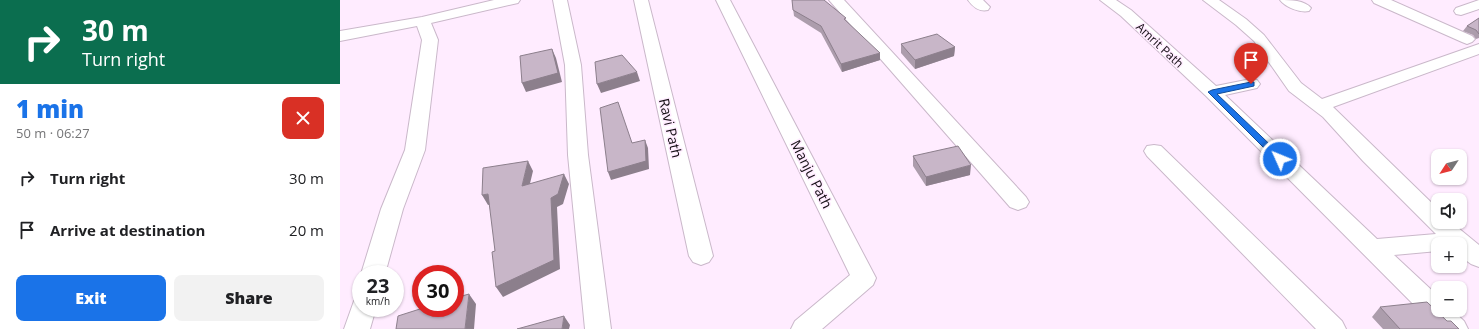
<!DOCTYPE html>
<html lang="en">
<head>
<meta charset="utf-8">
<style>
  body { margin:0; font-family:"Open Sans",sans-serif; background:#f2f2f2; color:#202124; height:100vh; display:flex; flex-direction:column; font-size:15px; white-space:nowrap }
  * { box-sizing:border-box; margin:0 }
  p { font-size:13px; color:#757577 }
  .icon { flex:none; width:22px; height:22px; fill:none; stroke:currentColor; stroke-width:2; stroke-linecap:round; stroke-linejoin:round }
  .map { position:relative; flex:1; overflow:hidden }
  .drawer { display:flex; flex-direction:column; background:#fff; width:340px }
  .drawer>* { flex:none }
  .guide { background:#0b6e4f; color:#fff; overflow:hidden }
  .needle { width:26px; rotate:234deg }
  .controls { position:absolute; left:1091px; top:149px; display:grid; gap:8px }
  .controls a { display:grid; place-items:center; width:36px; height:36px; border-radius:8px; background:#fff; box-shadow:0 1px 3px #0004; font-size:20px }
  .speed { position:absolute; left:12px; top:265px; display:flex; gap:8px; font-size:20px; font-weight:700; text-align:center }
  .speed>* { display:grid; place-content:center; width:52px; height:52px; border-radius:50%; background:#fff; box-shadow:0 1px 3px #0004; line-height:1 }
  .speed small { font-size:10px; font-weight:400 }
  .speed .limit { border:6px solid #d22; background:#fff; color:#111 }
  .pin { position:absolute; display:grid; place-items:center; width:34px; height:34px; color:#fff; margin:-41px -17px; border-radius:50% 50% 50% 0; rotate:-45deg; box-shadow:0 0 4px #0007 }
  .pin .icon { rotate:45deg }
  .me { position:absolute; width:44px; margin:-22px; rotate:314deg; stroke-linejoin:round; filter:drop-shadow(0 0 3px #0008) }
  .turn { display:flex; align-items:center; gap:14px; height:84px; padding:0 16px; font-size:18px }
  .turn .icon { width:52px; height:52px; stroke-width:2.5 }
  .turn b { display:block; font-size:28px; line-height:34px }
  .round { display:grid; place-items:center; flex:none; width:42px; height:42px; border-radius:8px; background:#f2f2f2 }
  .summary { display:flex; align-items:center; justify-content:space-between; height:68px; padding:0 16px }
  h1 { font-size:24px; font-weight:800; line-height:30px; color:#1a73e8 }
  .action { display:flex; gap:8px; margin-top:auto; padding:8px 16px }
  .action a { flex:1; height:46px; border-radius:8px; background:#1a73e8; color:#fff; font-size:16px; font-weight:800; line-height:46px; text-align:center }
  .action a+a { background:#f2f2f2; color:#202124 }
  ul { padding:0; list-style:none }
  li { display:flex; align-items:center; gap:12px; height:52px; padding:0 16px }
  li div { flex:1 }
  li b { display:block; font-size:15px }
  li em { font-style:normal }
  main { display:flex; flex:1; min-height:0 }
  .map>svg:first-child { display:block }
  .lines { fill:none; stroke-linecap:round; stroke-linejoin:round }
  .minor-casing { stroke:#cab8ca; stroke-width:2 }
  .minor { fill:#fff; fill-rule:evenodd }
  .wall { fill:#ac9dac }
  .shaded-wall { fill:#8c7f8c }
  .building { fill:#c8b6c8; stroke:#8c7f8c }
  .route { fill:#1a73e8; stroke:#114b97 }
  .labels { text-anchor:middle; dominant-baseline:central; stroke-width:3; stroke-linejoin:round; paint-order:stroke }
  .far-street-label { font-size:12px; fill:#140e14; stroke:#ffecff }
  .street-label { font-size:14px; fill:#140e14; stroke:#ffecff }
</style>
</head>
<body>
<main>
<section class="drawer">
<div class="guide">
<div class="turn"><svg class="icon" aria-label="right" viewBox="0 0 24 24"><path d="M7 20v-9h11M14 6l5 5-5 5"/></svg><div><b>30 m</b>Turn right</div></div>
</div>
<div class="summary"><div><h1>1 min</h1><p>50 m · 06:27</p></div><a class="round" style="background:#d93025;color:#fff"><svg class="icon" aria-label="close" viewBox="0 0 24 24"><path d="M6 6l12 12M18 6L6 18"/></svg></a></div>
<ul>
<li><svg class="icon" aria-label="right" viewBox="0 0 24 24"><path d="M7 20v-9h11M14 6l5 5-5 5"/></svg><div><b>Turn right</b></div><em>30 m</em></li>
<li><svg class="icon" aria-label="arrive" viewBox="0 0 24 24"><path d="M6 21V4h12l-3 4 3 4H6"/></svg><div><b>Arrive at destination</b></div><em>20 m</em></li>
</ul>
<div class="action"><a>Exit</a><a>Share</a></div>
</section>
<div class="map">
<svg width="1139" height="329" viewBox="0 0 1139 329">
  <rect width="100%" height="100%" fill="#ffecff"/>
  <g class="lines">
    <g class="minor-casing">
      <path id="minor" d="M154 0H180L178 3 91 23 98 40 85 150 63 209 45 274H21L41 209 65 150 82 40 77 26 0 41V31L82 17Z
        M213 0H227L241 65 248 155 271 329H245L228 155 225 65Z
        M294 0H308L373 256 369 262 361 265 353 262 349 256Z
        M376 0H390L536 278 533 285 482 329H451L455 321 510 275Z
        M489 0H504L686 197 689 202 686 207 678 210 670 207Z
        M628 0H643L650 7 648 10C639 12 633 7 628 0Z
        M760 0H776L791 10 876 86 911 79 917 80 920 84 917 88 885 95 1037 239 1096 234 1023 161 983 117 949 91 914 41 896 25 863 0H879L906 19 924 35 961 83 982 99 1139 44V54L993 107 1098 209V222H1111L1139 245V267L1131 264 1120 256V244H1098V251L1054 255 1098 296V310H1112L1124 321 1128 329H1098L866 96 781 16Z
        M940 0C951 0 964 0 971 8L969 11C960 13 945 7 940 0Z
        M1032 0H1051L1132 36 1135 39 1132 42 1127 44 1122 42 1034 3Z
        M1139 0V9L1121 15 1116 14 1114 11 1116 8Z
        M814 145 821 146 1002 321 1006 329H976L807 156 804 151 807 146Z
        M21 298V308H36L30 329H4L14 301Z"/>
    </g>
    <use href="#minor" class="minor"/>
  </g>
  <path class="wall" d="M452 0 507 22 540 60 502 72 481 33 454 16Z
    M1139 18V38L1136 39 1133 35 1123 31 1127 26Z
    M561 44 615 47 614 56 575 69 561 53Z
    M573 156 630 175 586 186 573 166Z
    M1040 307 1107 321 1119 329H1043L1032 317Z"/>
  <path class="shaded-wall" d="M615 47 614 56 575 69V60Z
    M212 49 216 58 222 82 186 92 182 83Z
    M540 53V60L502 72 501 64Z
    M297 72 300 81 261 93 257 84Z
    M305 140 308 148 309 169 271 180 268 172Z
    M188 161 193 171 187 196 182 186Z
    M631 165 630 175 586 186V177Z
    M224 174 229 184 223 204 217 207 220 269 163 297 156 287 211 198Z
    M148 194 154 204 148 205 142 195Z
    M129 294 136 304 134 329H125Z
    M224 316 230 325 229 329H222Z"/>
  <path class="building" d="M452 0H484L506 18 504 19 540 53 501 64 481 26 453 10Z
    M1139 18V34L1136 30 1127 26Z
    M597 34 615 47 575 60 561 44Z
    M212 49 218 73 182 83 180 56Z
    M282 55 297 72 257 84 255 62Z
    M278 102 292 143 305 140 306 161 268 172 260 108Z
    M618 146 631 165 586 177 573 156Z
    M188 161 182 186 224 174 218 194 211 198 214 260 156 287 152 252 155 251 148 194 142 195 143 168Z
    M129 294 125 329H56L58 316 83 308H115V298Z
    M1087 302 1107 321H1111L1119 329H1060L1040 307Z
    M224 316 222 329H177Z"/>
  <path class="route" d="M911 82H914V86L877 94 943 157 945 159 943 161H937L868 92 872 90Z"/>
  <g class="labels">
    <g class="far-street-label">
      <text transform="translate(820 45) rotate(43)">Amrit Path</text>
    </g>
    <g class="street-label">
      <text transform="translate(331 128) rotate(77)">Ravi Path</text>
      <text transform="translate(472 174) rotate(63)">Manju Path</text>
    </g>
  </g>
</svg>
<div class="controls">
<a><svg class="needle" viewBox="-14 -14 28 28"><path d="M0-13l5 13h-10z" fill="#e53935"/><path d="M0 13l5-13h-10z" fill="#757577"/></svg></a>
<a><svg class="icon" aria-label="sound" viewBox="0 0 24 24"><path d="M4 9h4l5-4v14l-5-4H4zM17 9q2 3 0 6"/></svg></a>
<a>+</a>
<a>−</a>
</div>
<div class="speed"><div>23<small>km/h</small></div><div class="limit">30</div></div>
<div class="pin" style="left:911px;top:84px;background:#d93025"><svg class="icon" aria-label="arrive" viewBox="0 0 24 24"><path d="M6 21V4h12l-3 4 3 4H6"/></svg></div>
<svg class="me" style="left:940px;top:159px" viewBox="-20 -20 40 40"><circle r="17" fill="#1a73e8" stroke="#fff" stroke-width="3"/><path d="M0-11L8 9 0 5-8 9z" fill="#fff"/></svg>
</div>
</main>
</body>
</html>
